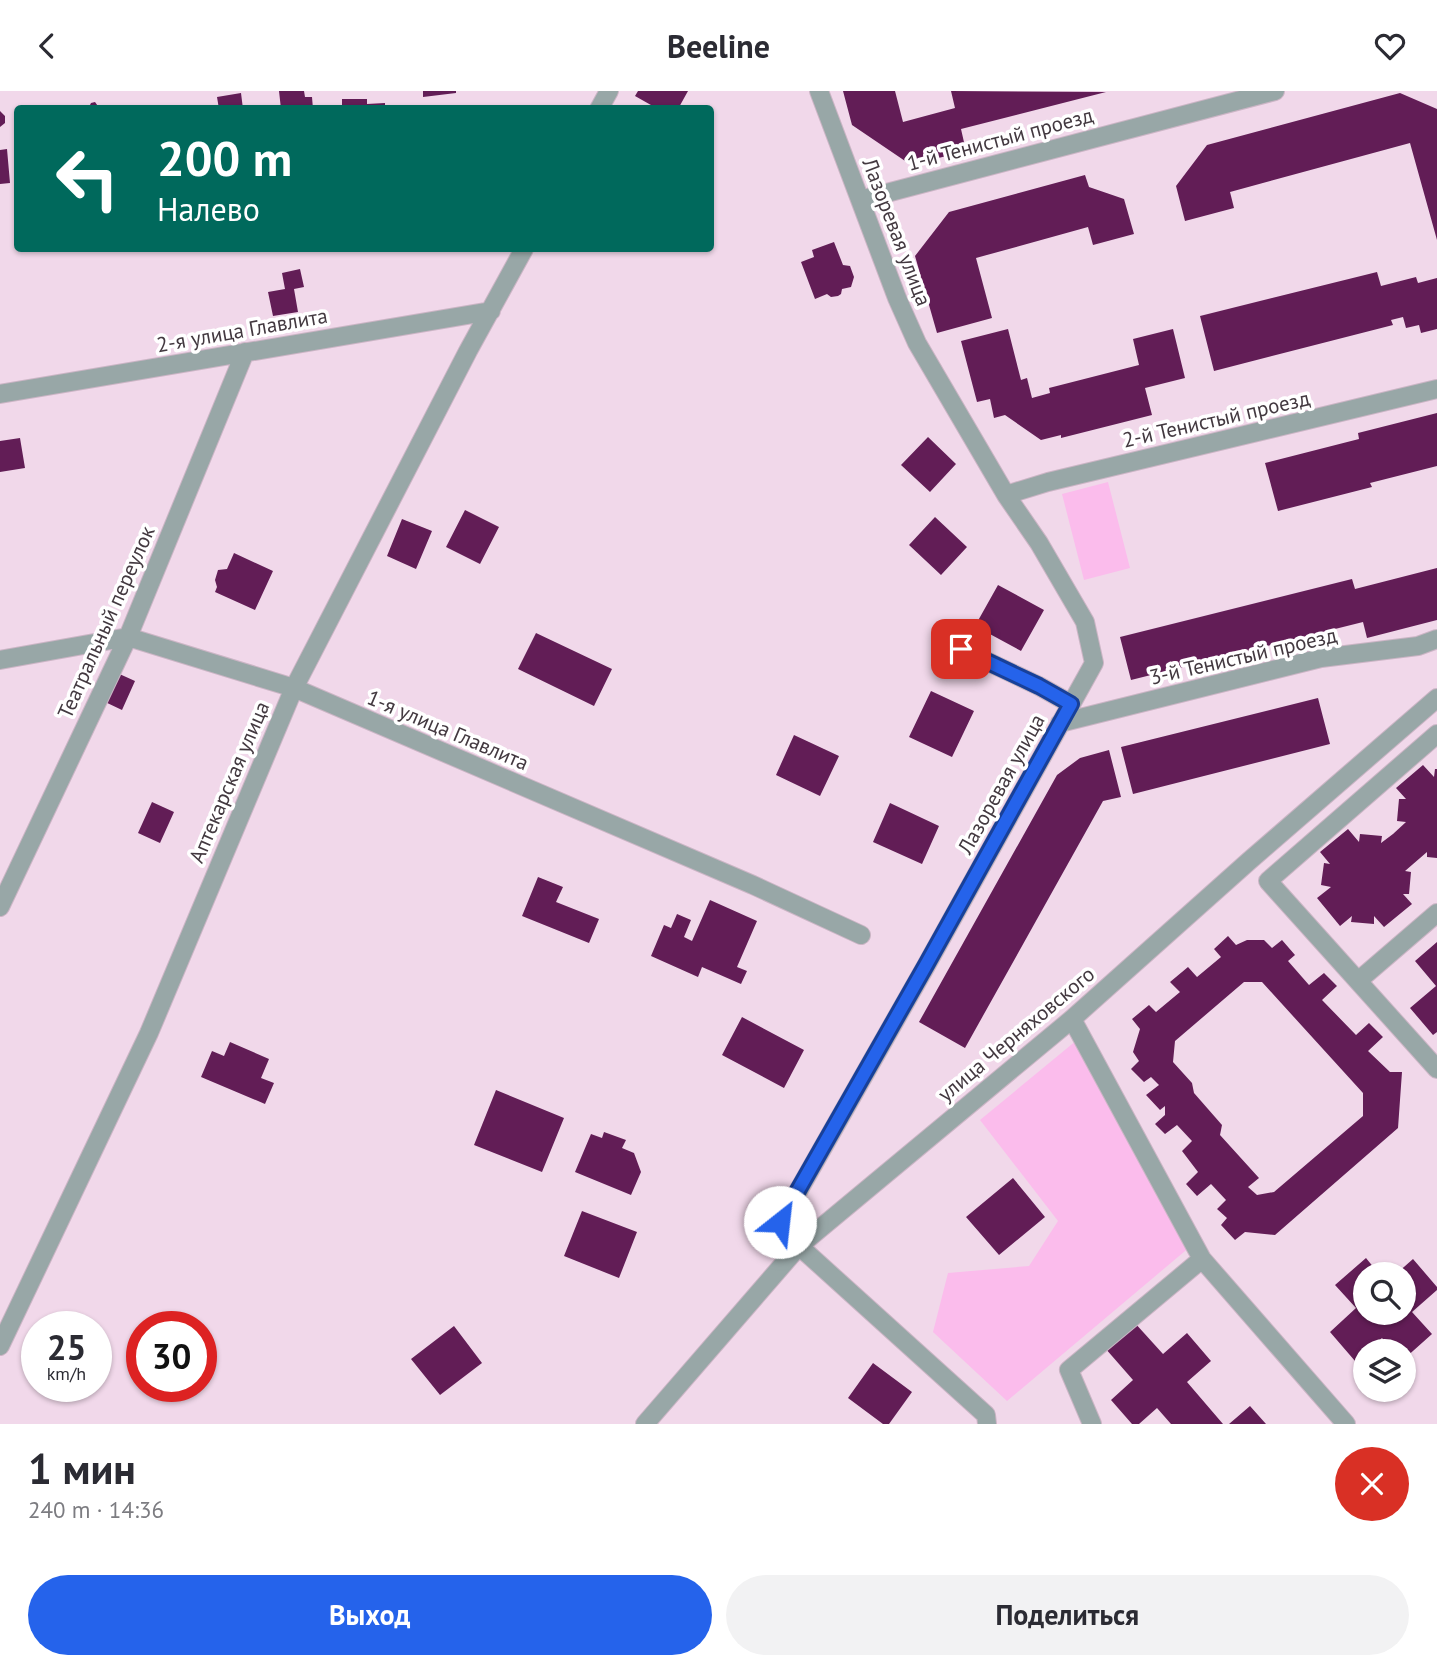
<!DOCTYPE html>
<html lang="ru">
<head>
<meta charset="utf-8">
<style>
  body { margin:0; font-family:"PT Sans",sans-serif; background:#f2f2f3; color:#2b2b33; height:100vh; display:flex; flex-direction:column; font-size:26px; white-space:nowrap }
  * { box-sizing:border-box; margin:0 }
  p { font-size:23px; color:#7c7c81 }
  .icon { flex:none; width:38px; height:38px; fill:none; stroke:currentColor; stroke-width:2; stroke-linecap:round; stroke-linejoin:round }
  .map { position:relative; height:1333px; overflow:hidden }
  .panel { display:flex; flex-direction:column; background:#fff; flex:1 }
  .panel>* { flex:none }
  .banner { position:absolute; left:14px; top:14px; width:700px; height:147px; border-radius:7px; box-shadow:0 2px 5px #0004; background:#00695c; color:#fff; overflow:hidden }
  .controls { position:absolute; left:1353px; top:1171px; display:grid; gap:14px }
  .controls a { display:grid; place-items:center; width:63px; height:63px; border-radius:50%; background:#fff; box-shadow:0 2px 5px #0004; font-size:35px }
  .speed { position:absolute; left:21px; top:1220px; display:flex; gap:14px; font-size:35px; font-weight:700; text-align:center }
  .speed>* { display:grid; place-content:center; width:91px; height:91px; border-radius:50%; background:#fff; box-shadow:0 2px 5px #0004; line-height:1 }
  .speed small { font-size:18px; font-weight:400 }
  .speed .limit { border:10px solid #d22; background:#fff; color:#111 }
  .pin { position:absolute; display:grid; place-items:center; width:60px; height:60px; color:#fff; margin:-30px; border-radius:14px; box-shadow:0 4px 10px #0006 }
  .me { position:absolute; width:77px; margin:-38px; rotate:29deg; stroke-linejoin:round; filter:drop-shadow(0 0 5px #0008) }
  .turn { display:flex; align-items:center; gap:24px; height:147px; padding:0 28px; font-size:32px }
  .turn .icon { width:91px; height:91px; stroke-width:2.5 }
  .turn b { display:block; font-size:49px; line-height:60px }
  .round { display:grid; place-items:center; flex:none; width:74px; height:74px; border-radius:37px; background:#f2f2f3 }
  .headline { display:flex; align-items:center; justify-content:space-between; height:119px; padding:0 28px }
  h1 { font-size:42px; font-weight:800; line-height:52px }
  .button { display:flex; gap:14px; margin-top:auto; padding:14px 28px }
  .button a { flex:1; height:80px; border-radius:42px; background:#2563eb; color:#fff; font-size:28px; font-weight:800; line-height:80px; text-align:center }
  .button a+a { background:#f2f2f3; color:#2b2b33 }
  header { display:flex; justify-content:space-between; align-items:center; height:91px; padding:0 28px; background:#fff; font-size:32px; font-weight:800 }
  .map>svg:first-child { display:block }
  .green { fill:#fbbcec }
  .building { fill:#621d56; fill-rule:evenodd }
  .lines { fill:none; stroke-linecap:round; stroke-linejoin:round }
  .minor-casing { stroke:#cbb5c5; stroke-width:20 }
  .minor { stroke:#98a7a7; stroke-width:18 }
  .route-casing { stroke:#184099; stroke-width:18 }
  .route { stroke:#2563eb; stroke-width:12 }
  .labels { text-anchor:middle; dominant-baseline:central; stroke-width:7; stroke-linejoin:round; paint-order:stroke }
  .street-label { font-size:21px; fill:#433940; stroke:#fff }
</style>
</head>
<body>
<header><svg class="icon" aria-label="back" viewBox="0 0 24 24"><path d="M15 5l-7 7 7 7"/></svg>Beeline<svg class="icon" aria-label="heart" viewBox="0 0 24 24"><path d="M12 20l-8-8c-3-5 5-10 8-4 3-6 11-1 8 4z"/></svg></header>
<div class="map">
<svg width="1437" height="1333" viewBox="0 0 1437 1333">
  <rect width="100%" height="100%" fill="#f1d8ea"/>
  <path class="green" d="M1108 391 1130 477 1084 489 1062 403Z
    M1077 949 1191 1155 1007 1310 933 1241 948 1182 1029 1175 1058 1130 980 1029Z"/>
  <path class="building" d="M279 0H304L305 6H312L313 18H281Z
    M423 0H456V2L423 6Z
    M638 0H688L678 18H658L635 5Z
    M843 0H895L903 31 955 17 951 0 1106 1 961 38 966 60 911 74 852 34Z
    M241 2 243 18H219L217 6Z
    M1400 2 1437 18V149L1410 52 1230 101 1234 117 1185 130 1176 95 1207 54Z
    M342 8H367V13L385 12V18H342Z
    M95 11 100 18H88L91 12Z
    M0 20 5 25V32L0 36Z
    M7 58 10 92 0 93V59Z
    M1085 84 1089 96 1124 108 1134 143 1093 154 1088 136 976 167 992 227 937 242 915 165 949 121Z
    M834 151 843 174 850 175 854 186 851 196 842 198 841 203 838 205 831 206 827 203 815 208 801 171 814 166 812 159Z
    M300 178 304 196 294 198 298 221 273 225 268 201 285 198 282 182Z
    M1377 181 1381 195 1416 186 1418 192 1437 187V238L1421 242 1419 234 1406 237 1403 226 1391 229 1393 234 1214 280 1200 225Z
    M1008 238 1021 289 1027 287 1032 307 1050 302 1049 297 1139 274 1133 248 1173 238 1185 287 1145 297 1152 324 1061 347V344L1041 349 1005 324 994 327 990 308 977 311 961 250Z
    M1437 322V375L1370 392 1372 396 1278 420 1265 372 1359 348 1358 342Z
    M928 346 956 373 930 401 901 374Z
    M20 347 25 377 0 381V350Z
    M465 419 499 436 480 473 446 456Z
    M935 426 967 456 941 484 909 454Z
    M402 428 432 440 416 478 387 465Z
    M234 462 273 480 255 519 215 501 217 496 215 489 218 479 227 478Z
    M1437 477V529L1367 547 1363 531 1131 589 1120 546 1352 488 1355 498Z
    M998 494 1044 519 1021 560 975 535Z
    M536 542 612 578 594 615 518 578Z
    M115 581 135 590 122 619 103 610Z
    M931 600 974 620 952 666 909 646Z
    M1318 607 1330 653 1133 703 1121 656Z
    M794 644 839 665 820 705 776 684Z
    M1109 659 1121 706 1103 710 965 957 919 931 1057 684 1080 667Z
    M1423 674 1434 686 1435 678H1437V767L1427 766V761L1405 780 1411 781 1409 803H1403L1412 813 1384 836 1374 825V833L1351 831 1352 825 1340 835 1317 807 1331 796 1321 794 1324 772 1330 773 1320 761 1348 738 1359 751 1360 743 1382 745 1381 752 1393 743 1406 731 1397 730 1399 708H1406L1396 697Z
    M152 711 174 721 160 752 138 742Z
    M890 712 939 735 922 773 873 751Z
    M538 786 563 796 556 811 599 828 589 852 522 825Z
    M710 809 757 830 737 876 747 880 741 893 702 876 698 886 651 865 664 834 671 837 677 823 691 829 684 846 692 850Z
    M1228 845 1236 854 1247 849H1264L1272 857 1282 849 1295 864 1288 870 1309 894 1324 882 1337 895 1322 909 1356 944 1369 932 1383 946 1368 960 1390 981H1402L1398 1037 1275 1144 1245 1141 1235 1149 1221 1134 1227 1127 1217 1118 1226 1109 1211 1093 1197 1105 1186 1093 1198 1081 1182 1060 1192 1050 1177 1034 1165 1043 1155 1033 1165 1024V1015L1160 1019 1146 1004 1159 994 1151 986 1144 991 1131 978 1139 970 1133 961 1140 938 1132 928 1149 914 1156 921 1180 901 1170 891 1188 876 1197 886 1221 866 1214 858ZM1244 891H1262L1363 1002V1025L1274 1101 1257 1104 1248 1096 1259 1087 1220 1044 1222 1034 1194 1002 1192 992 1173 971 1175 950Z
    M1437 851V941L1433 944 1410 917 1436 895 1415 870Z
    M742 926 804 959 784 997 722 964Z
    M230 951 269 968 261 987 274 992 265 1013 201 986 212 960 224 965Z
    M496 999 564 1027 542 1081 474 1054Z
    M604 1041 626 1049 622 1057 634 1062 641 1081 631 1104 575 1081 591 1043 602 1047Z
    M1013 1087 1045 1126 999 1164 966 1126Z
    M582 1120 637 1141 619 1187 564 1165Z
    M1366 1167 1379 1183H1365V1222H1404V1183H1396L1413 1168 1437 1196V1199L1412 1221 1432 1243 1404 1268V1260H1393L1382 1247 1355 1270 1330 1241 1356 1217 1335 1194Z
    M1134 1231 1163 1263 1187 1242 1211 1270 1187 1291 1223 1333H1171L1157 1317 1139 1333H1132L1111 1309 1133 1289 1105 1257Z
    M454 1235 482 1272 440 1304 411 1268Z
    M873 1272 912 1301 889 1333H883L848 1307Z
    M1250 1315 1266 1333H1229Z"/>
  <g class="lines">
    <g class="minor-casing">
      <path id="minor" d="M819 0 897 207 917 252 1006 404 1039 452 1085 531 1094 572 926 875 771 1148 799 1155 986 1324 987 1333
        M599 18 609 0
        M860 109 1275 0
        M0 303 491 220
        M1006 404 1048 391 1437 298
        M961 558 1039 595 1071 613
        M0 569 128 546 294 597 753 794 861 844
        M1060 632 1321 567 1418 555 1437 548
        M1437 643 1268 790 1437 978
        M0 816 128 546 245 261
        M1358 890 1437 822
        M1072 928 1202 1168 1346 1333
        M0 1255 149 942 294 597 468 260 524 158
        M645 1333 799 1155 1072 928 1249 770 1437 607
        M1092 1333 1069 1279 1202 1168"/>
    </g>
    <use href="#minor" class="minor"/>
  </g>
  <g class="lines">
    <g class="route-casing">
      <path id="route" d="M780 1131 926 874 1071 613 1039 595 961 558"/>
    </g>
    <use href="#route" class="route"/>
  </g>
  <g class="labels">
    <g class="street-label">
      <text transform="translate(1000 48) rotate(-15)">1-й Тенистый проезд</text>
      <text transform="translate(897 141) rotate(69)">Лазоревая улица</text>
      <text transform="translate(242 239) rotate(-10)">2-я улица Главлита</text>
      <text transform="translate(1216 328) rotate(-13)">2-й Тенистый проезд</text>
      <text transform="translate(106 531) rotate(-66)">Театральный переулок</text>
      <text transform="translate(1243 565) rotate(-13)">3-й Тенистый проезд</text>
      <text transform="translate(448 639) rotate(23)">1-я улица Главлита</text>
      <text transform="translate(229 691) rotate(-67)">Аптекарская улица</text>
      <text transform="translate(1001 693) rotate(-61)">Лазоревая улица</text>
      <text transform="translate(1016 943) rotate(-40)">улица Черняховского</text>
    </g>
  </g>
</svg>
<div class="controls">
<a><svg class="icon" aria-label="search" viewBox="0 0 24 24"><circle cx="10" cy="10" r="6"/><path d="M15 15l6 6"/></svg></a>
<a><svg class="icon" aria-label="layers" viewBox="0 0 24 24"><path d="M12 4l9 5-9 5-9-5zM3 14l9 5 9-5"/></svg></a>
</div>
<div class="speed"><div>25<small>km/h</small></div><div class="limit">30</div></div>
<div class="pin" style="left:961px;top:558px;background:#d93025"><svg class="icon" aria-label="arrive" viewBox="0 0 24 24"><path d="M6 21V4h12l-3 4 3 4H6"/></svg></div>
<svg class="me" style="left:780px;top:1131px" viewBox="-20 -20 40 40"><circle r="19" fill="#fff"/><path d="M0-13L10 11 0 6-10 11z" fill="#2563eb"/></svg>
<div class="banner">
<div class="turn"><svg class="icon" aria-label="left" viewBox="0 0 24 24"><path d="M17 20v-9H6M10 6l-5 5 5 5"/></svg><div><b>200 m</b>Налево</div></div>
</div>
</div>
<section class="panel">
<div class="headline"><div><h1>1 мин</h1><p>240 m · 14:36</p></div><a class="round" style="background:#d93025;color:#fff"><svg class="icon" aria-label="close" viewBox="0 0 24 24"><path d="M6 6l12 12M18 6L6 18"/></svg></a></div>
<div class="button"><a>Выход</a><a>Поделиться</a></div>
</section>
</body>
</html>
